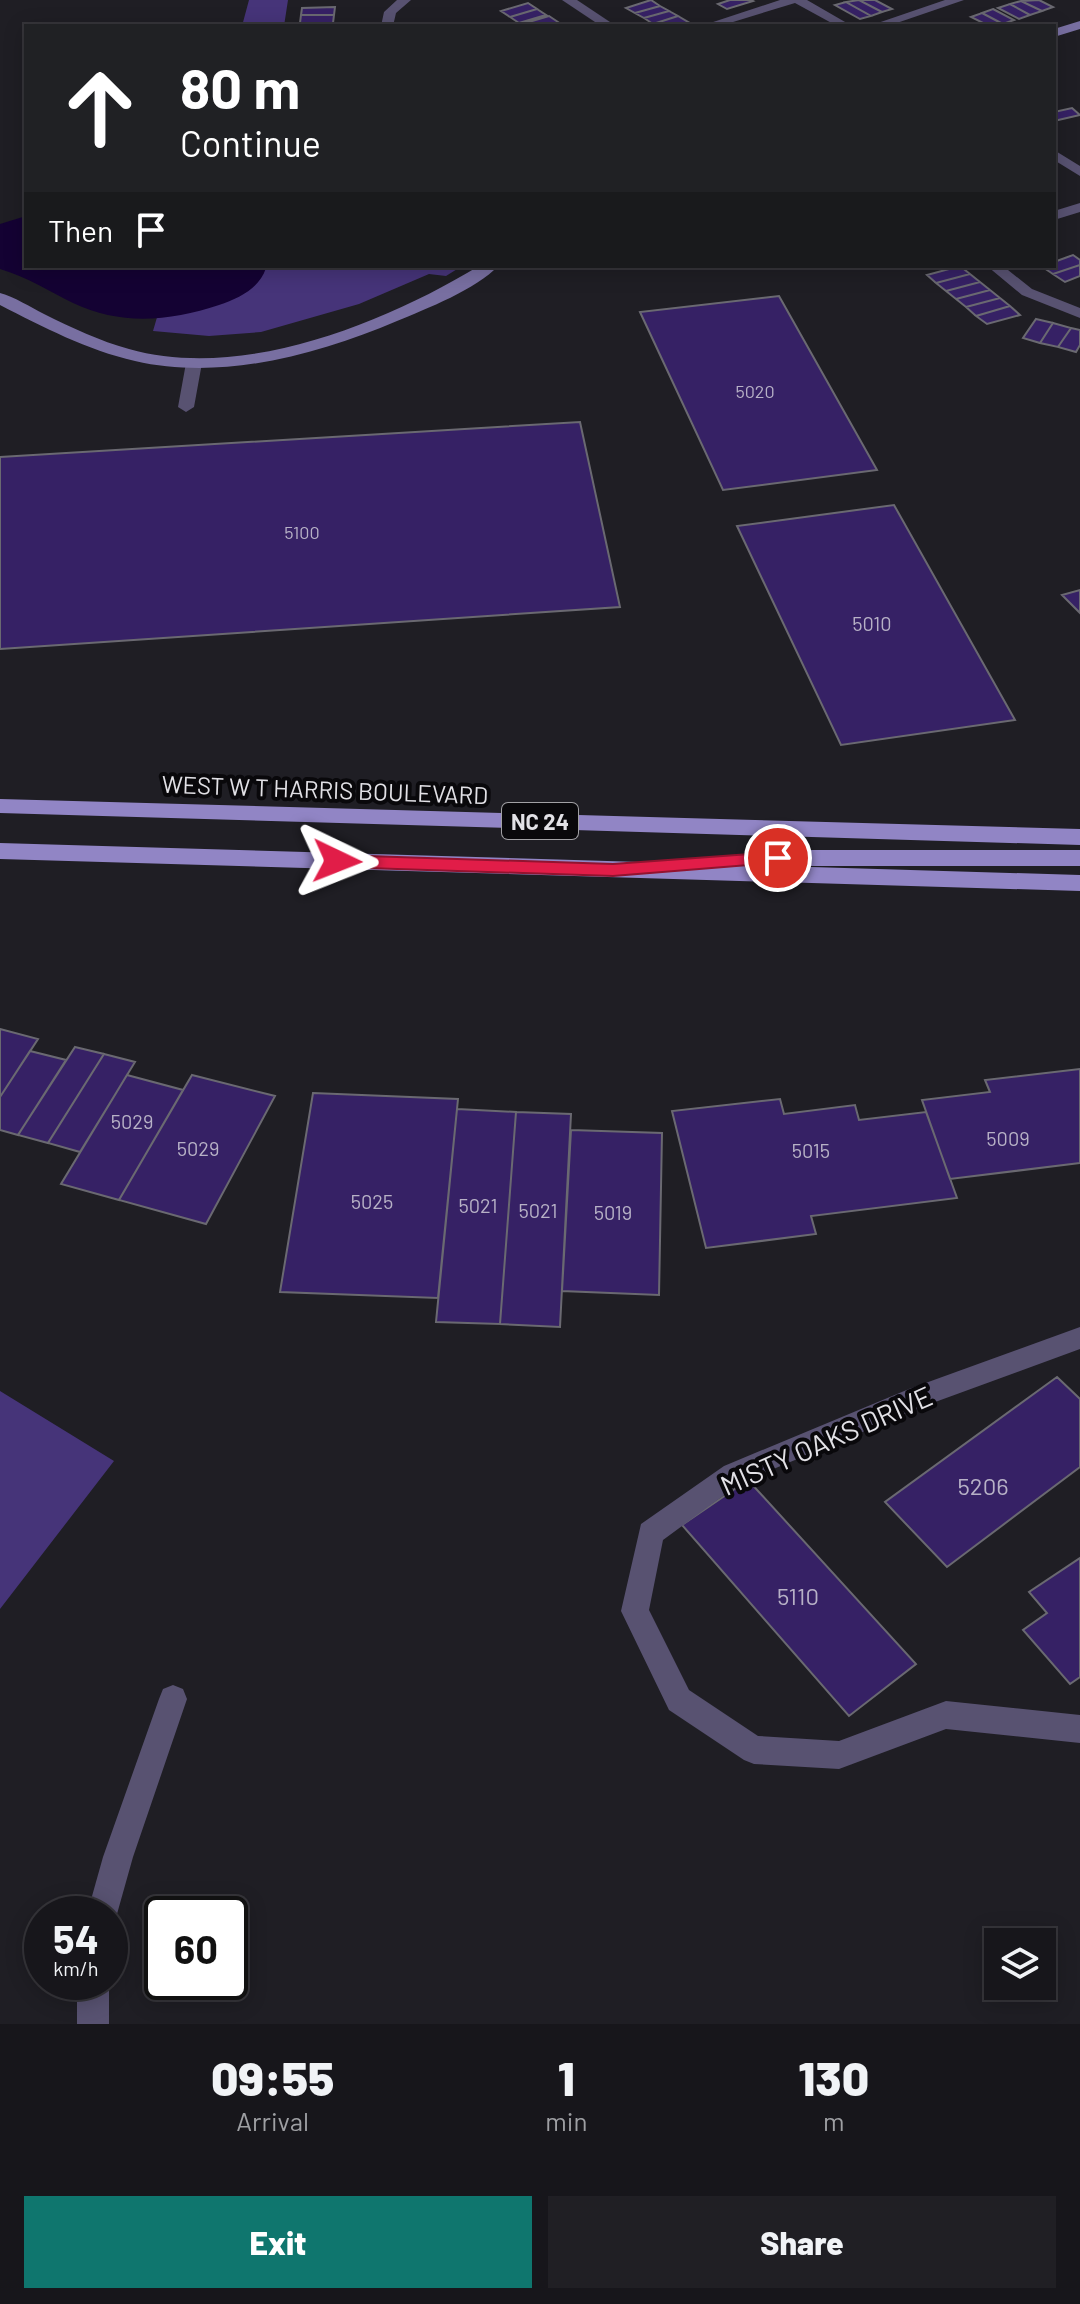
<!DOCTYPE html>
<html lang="en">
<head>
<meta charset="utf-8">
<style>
  body { margin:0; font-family:Barlow,sans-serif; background:#201f24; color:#f1f3f6; height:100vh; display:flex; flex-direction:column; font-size:30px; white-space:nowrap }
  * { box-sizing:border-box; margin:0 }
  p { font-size:26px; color:#9e9fa3 }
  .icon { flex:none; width:44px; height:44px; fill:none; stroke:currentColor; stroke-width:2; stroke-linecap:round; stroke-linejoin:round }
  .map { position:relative; height:2024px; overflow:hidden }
  .panel { display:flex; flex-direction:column; background:#17161b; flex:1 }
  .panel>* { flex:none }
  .top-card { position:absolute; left:24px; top:24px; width:1032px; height:244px; border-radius:0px; box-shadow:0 4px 20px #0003,0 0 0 2px #36353a; background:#202124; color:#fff; overflow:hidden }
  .tools { position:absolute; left:984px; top:1928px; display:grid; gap:16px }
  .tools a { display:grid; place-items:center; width:72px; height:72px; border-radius:0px; background:#17161b; box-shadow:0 4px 20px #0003,0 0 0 2px #36353a; font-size:40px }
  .speed { position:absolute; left:24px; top:1896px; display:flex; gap:16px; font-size:40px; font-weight:700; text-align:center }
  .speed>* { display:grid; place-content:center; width:104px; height:104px; border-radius:50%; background:#17161b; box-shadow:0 4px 20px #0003,0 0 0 2px #36353a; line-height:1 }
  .speed small { font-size:20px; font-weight:400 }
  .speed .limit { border:4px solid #111; border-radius:12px; background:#fff; color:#111 }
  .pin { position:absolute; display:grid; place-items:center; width:68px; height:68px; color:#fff; margin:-34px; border:4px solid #fff; border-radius:50%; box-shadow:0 2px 8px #0007 }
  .me { position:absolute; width:88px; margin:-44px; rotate:92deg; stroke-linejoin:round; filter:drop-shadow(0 0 6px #0008) }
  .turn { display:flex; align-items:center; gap:28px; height:168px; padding:0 24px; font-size:36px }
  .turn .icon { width:104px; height:104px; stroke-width:2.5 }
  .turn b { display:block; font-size:56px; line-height:68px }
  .then { display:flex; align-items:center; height:76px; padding:0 24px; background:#0003; gap:16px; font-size:30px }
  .eta { display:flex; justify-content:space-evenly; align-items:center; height:136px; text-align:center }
  .eta b { font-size:48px; font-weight:800; line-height:56px }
  .action { display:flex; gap:16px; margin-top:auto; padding:16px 24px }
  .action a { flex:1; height:92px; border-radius:0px; background:#0f766e; color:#fff; font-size:32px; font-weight:800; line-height:92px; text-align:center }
  .action a+a { background:#201f24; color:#f1f3f6 }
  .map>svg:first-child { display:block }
  .forest { fill:#463479 }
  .water { fill:#140233 }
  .building { fill:#362165; stroke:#6a6971; stroke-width:2 }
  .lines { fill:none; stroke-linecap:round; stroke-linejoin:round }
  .street { fill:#585271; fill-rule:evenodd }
  .secondary { fill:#786fa1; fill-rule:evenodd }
  .primary { fill:#9185c5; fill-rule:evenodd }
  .route { fill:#e11d48; stroke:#92132f; stroke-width:2 }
  .labels { text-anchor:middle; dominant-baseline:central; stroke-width:8; stroke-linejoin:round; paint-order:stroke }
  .far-number-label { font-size:18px; fill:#b7b1c6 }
  .number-label { font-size:20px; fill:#b7b1c6 }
  .shield { fill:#09080b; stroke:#a1a0a4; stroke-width:2 }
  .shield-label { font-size:22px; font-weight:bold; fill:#e2e1e6 }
  .street-label { font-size:24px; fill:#e2e1e6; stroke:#09080b }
  .near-number-label { font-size:24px; fill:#b7b1c6 }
  .near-street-label { font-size:28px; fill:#e2e1e6; stroke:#09080b }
</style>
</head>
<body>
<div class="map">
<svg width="1080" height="2024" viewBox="0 0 1080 2024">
  <rect width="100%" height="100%" fill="#1f1e24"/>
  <path class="forest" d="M249 0H288L284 26H242Z
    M172 266H462L446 276 429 274 359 304 261 332 209 336 153 331Z
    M0 1391 114 1461 0 1609Z"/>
  <path class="water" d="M26 216V266L266 268C259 289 239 298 219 305 170 321 121 326 73 303 47 290 29 278 0 269V224Z"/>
  <path class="building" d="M651 0 660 6 635 13 626 8Z
    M730 0H751L753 1 727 9 718 4Z
    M859 0H875L892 9 882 12Z
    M859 0 882 12 871 16 846 2Z
    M1039 0 1053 7 1042 11 1021 1Z
    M1021 1 1042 11 1030 15 1010 4Z
    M846 2 871 16 860 19 835 5Z
    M528 3 537 9 510 17 501 11Z
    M1010 4 1030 15 1019 19 998 8Z
    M660 6 669 11 644 18 635 13Z
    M335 7 334 15H301L302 8Z
    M537 9 546 15 519 23 510 17Z
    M993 9 1014 20 1003 24 982 13Z
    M669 11 678 16 653 24 644 18Z
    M982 13 1003 24 989 26 971 17Z
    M301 15H334L333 23H300Z
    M549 16 558 22 542 26 522 24Z
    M678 16 688 22 673 26 653 24Z
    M1072 108 1080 115 1054 121V112Z
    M1073 255 1080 260V265L1053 274 1041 266H1054V262Z
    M1080 265V276L1065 282 1053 274Z
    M960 266 970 274 936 283 927 275Z
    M970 274 980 282 946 291 936 283Z
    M980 282 990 290 956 299 946 291Z
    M990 290 1000 298 966 307 956 299Z
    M779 296 877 470 723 490 640 312Z
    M1000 298 1010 306 976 316 966 307Z
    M1010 306 1020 315 987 324 976 316Z
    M1036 319 1053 323 1040 343 1023 338Z
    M1053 323 1071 328 1058 347 1040 343Z
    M1071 328 1080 330V345L1076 352 1058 347Z
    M580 422 620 607 0 649V457Z
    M894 505 1015 720 841 745 737 526Z
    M1080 590V613L1062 595Z
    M0 1029 38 1039 0 1097Z
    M75 1047 104 1054 48 1143 18 1135Z
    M30 1051 66 1060 18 1135 0 1130V1097Z
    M104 1054 135 1062 80 1152 48 1143Z
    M1080 1069V1163L950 1179 922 1100 990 1092 985 1080Z
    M127 1075 183 1090 119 1200 61 1184Z
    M192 1075 275 1096 206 1224 119 1200Z
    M313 1093 458 1099 438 1298 280 1292Z
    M780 1099 784 1114 855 1105 859 1120 926 1112 957 1198 811 1216 816 1234 706 1248 672 1111Z
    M457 1109 516 1112 500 1324 436 1322Z
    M516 1112 571 1114 560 1327 500 1324Z
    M571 1130 662 1133 659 1295 562 1291Z
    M1057 1377 1080 1399V1467L947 1567 885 1502Z
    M748 1480 916 1664 849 1716 682 1525Z
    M1080 1558V1677L1070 1684 1023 1630 1047 1613 1029 1592Z"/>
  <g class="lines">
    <path class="street" d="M397 0H411L396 13 393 26H381L384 12Z
      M562 0H577L616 26H601Z
      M780 0H807L852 26H837L795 3 720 26H701Z
      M945 0H964L888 26H869Z
      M1054 150 1080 166V176L1054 160Z
      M1080 203V212L1054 220V211Z
      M987 266H1003L1032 289 1080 308V318L1022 295Z
      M194 358 202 363 194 407 186 412 178 407 186 363Z
      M1080 1327V1349L927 1405 742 1482 663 1540 649 1610 689 1690 758 1736 839 1741 946 1701 1080 1715V1743L946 1729 839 1769 754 1764 744 1760 669 1710 621 1611 641 1524 724 1466 909 1389Z
      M173 1685 183 1689 187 1699 133 1857 117 1914 110 1926V1914H87L103 1857 159 1699 163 1689Z
      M77 1982H109V2024H77Z"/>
    <path class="secondary" d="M1080 21V29L1054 37V29Z
      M479 266H498C477 289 426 309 397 321 317 355 221 381 135 361 87 350 43 327 0 305V293C15 297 30 307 44 314 72 328 100 341 129 349 242 381 383 324 479 266Z"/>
    <path class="primary" d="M0 799 1080 829V845L0 813Z
      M0 843 1080 875V891L0 859Z
      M767 850H1080V866H767L759 863 756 858 759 853Z"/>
  </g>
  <path class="route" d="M778 852 786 858 784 862 613 876 337 867 329 861 337 855 613 864Z"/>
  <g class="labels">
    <g class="far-number-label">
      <text x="755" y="391">5020</text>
      <text x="302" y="532">5100</text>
    </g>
    <g class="number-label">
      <text x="872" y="623">5010</text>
      <text x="132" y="1121">5029</text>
      <text x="1008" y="1138">5009</text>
      <text x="198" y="1148">5029</text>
      <text x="811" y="1150">5015</text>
      <text x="372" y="1201">5025</text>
      <text x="478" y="1205">5021</text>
      <text x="538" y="1210">5021</text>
      <text x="613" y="1212">5019</text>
    </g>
    <rect class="shield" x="502" y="803" width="76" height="36" rx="6"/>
    <g class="shield-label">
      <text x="540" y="821">NC 24</text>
    </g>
    <g class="street-label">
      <text transform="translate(325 789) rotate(2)">WEST W T HARRIS BOULEVARD</text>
    </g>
    <g class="near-number-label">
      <text x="983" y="1485">5206</text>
      <text x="798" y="1595">5110</text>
    </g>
    <g class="near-street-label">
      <text transform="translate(826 1440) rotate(-24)">MISTY OAKS DRIVE</text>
    </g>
  </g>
</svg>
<div class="tools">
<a><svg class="icon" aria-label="layers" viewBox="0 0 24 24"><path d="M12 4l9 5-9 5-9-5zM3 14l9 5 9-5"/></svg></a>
</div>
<div class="speed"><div>54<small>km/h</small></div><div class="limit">60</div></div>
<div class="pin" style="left:778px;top:858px;background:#d93025"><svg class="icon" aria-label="arrive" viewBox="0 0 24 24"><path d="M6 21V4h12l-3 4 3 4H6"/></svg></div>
<svg class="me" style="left:337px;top:861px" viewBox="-20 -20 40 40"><path d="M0-17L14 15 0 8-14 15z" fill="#e11d48" stroke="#fff" stroke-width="4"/></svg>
<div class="top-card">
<div class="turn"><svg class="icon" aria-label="ahead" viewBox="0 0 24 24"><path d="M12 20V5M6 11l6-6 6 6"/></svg><div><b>80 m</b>Continue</div></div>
<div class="then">Then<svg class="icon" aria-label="arrive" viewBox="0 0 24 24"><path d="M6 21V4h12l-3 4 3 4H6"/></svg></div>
</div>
</div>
<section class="panel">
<div class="eta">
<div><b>09:55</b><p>Arrival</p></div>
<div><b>1</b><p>min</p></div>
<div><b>130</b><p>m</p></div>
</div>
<div class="action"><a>Exit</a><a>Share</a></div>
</section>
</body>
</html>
